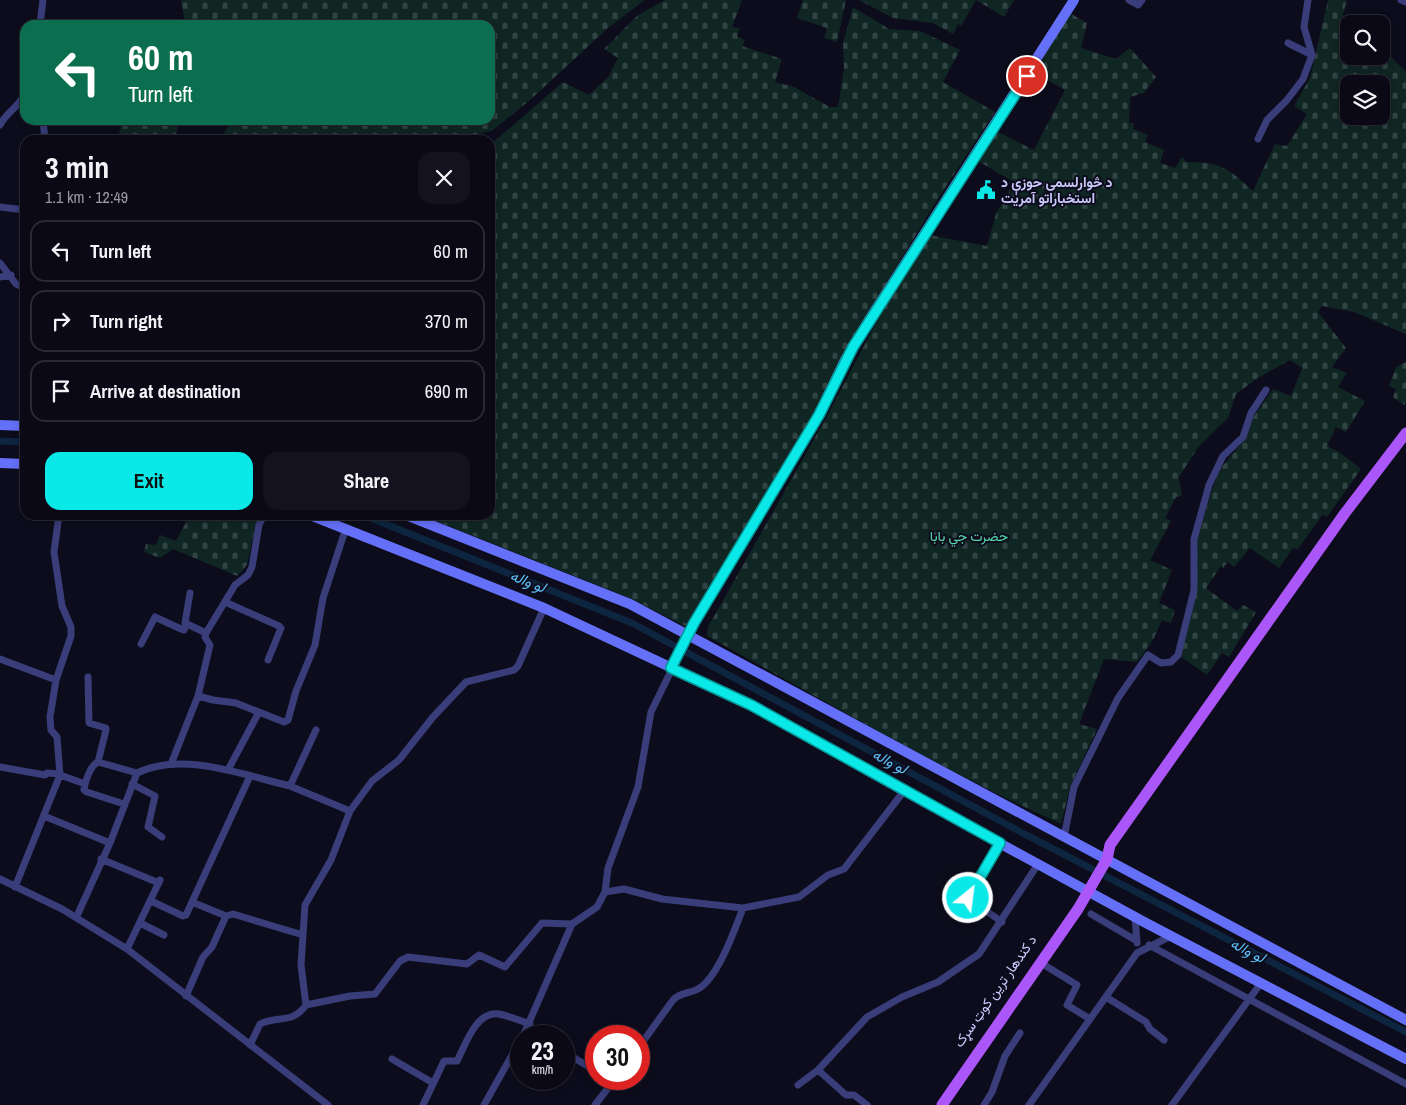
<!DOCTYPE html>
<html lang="en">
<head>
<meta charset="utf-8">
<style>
  body { margin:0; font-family:"Archivo Narrow",Vazirmatn,sans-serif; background:#13121e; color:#f1f3f6; height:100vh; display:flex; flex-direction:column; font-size:19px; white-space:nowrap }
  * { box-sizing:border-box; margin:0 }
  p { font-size:16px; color:#999aa0 }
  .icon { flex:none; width:28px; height:28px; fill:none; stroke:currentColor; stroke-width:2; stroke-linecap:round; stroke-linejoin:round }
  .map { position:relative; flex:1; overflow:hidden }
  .drawer { position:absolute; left:20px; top:135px; width:475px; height:385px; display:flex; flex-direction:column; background:#0a0915; border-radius:15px; box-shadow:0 2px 8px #0003,0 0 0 1px #2a2a34 }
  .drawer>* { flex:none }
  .banner { position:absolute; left:20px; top:20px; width:475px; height:105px; border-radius:15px; box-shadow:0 2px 8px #0003,0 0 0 1px #2a2a34; background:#0b6e4f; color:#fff; overflow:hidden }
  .buttons { position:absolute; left:1340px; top:15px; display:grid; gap:10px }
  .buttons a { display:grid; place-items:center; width:50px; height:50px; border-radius:10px; background:#0a0915; box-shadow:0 2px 8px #0003,0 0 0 1px #2a2a34; font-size:25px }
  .speed { position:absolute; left:510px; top:1025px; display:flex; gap:10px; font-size:25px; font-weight:700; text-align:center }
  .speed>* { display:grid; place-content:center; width:65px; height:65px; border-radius:50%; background:#0a0915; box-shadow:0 2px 8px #0003,0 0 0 1px #2a2a34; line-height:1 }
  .speed small { font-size:12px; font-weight:400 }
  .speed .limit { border:8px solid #d22; background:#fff; color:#111 }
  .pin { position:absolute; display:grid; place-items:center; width:42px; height:42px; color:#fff; margin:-21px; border:2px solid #fff; border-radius:50%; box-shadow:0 1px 5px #0007 }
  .me { position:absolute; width:55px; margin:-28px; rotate:29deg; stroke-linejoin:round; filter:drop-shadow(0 0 4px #0008) }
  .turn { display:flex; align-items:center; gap:18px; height:105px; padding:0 25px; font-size:22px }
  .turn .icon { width:65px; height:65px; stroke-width:2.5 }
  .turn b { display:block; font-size:35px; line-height:42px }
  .round { display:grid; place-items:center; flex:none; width:52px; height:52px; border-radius:15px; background:#13121e }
  .head { display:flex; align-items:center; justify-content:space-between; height:85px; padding:0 25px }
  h1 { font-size:30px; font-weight:800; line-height:38px }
  .primary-button { display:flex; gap:10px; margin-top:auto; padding:10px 25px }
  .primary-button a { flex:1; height:58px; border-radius:15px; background:#0ae8e8; color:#111; font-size:20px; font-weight:800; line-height:58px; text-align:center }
  .primary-button a+a { background:#13121e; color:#f1f3f6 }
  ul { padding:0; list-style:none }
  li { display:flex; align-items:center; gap:15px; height:62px; margin:0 10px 8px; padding:0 15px; border:2px solid #2a2a34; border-radius:15px }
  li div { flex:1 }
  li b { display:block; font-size:19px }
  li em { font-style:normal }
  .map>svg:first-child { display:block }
  .cemetery { fill:url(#cemetery-stones); fill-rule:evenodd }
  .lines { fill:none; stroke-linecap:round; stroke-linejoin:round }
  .canal { stroke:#0d253f; stroke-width:7 }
  .street { stroke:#393d79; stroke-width:7 }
  .secondary { stroke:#6570f8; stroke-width:10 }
  .primary { stroke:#ab56f8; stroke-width:11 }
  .route-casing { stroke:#069797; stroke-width:12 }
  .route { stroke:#0ae8e8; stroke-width:9 }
  .labels { text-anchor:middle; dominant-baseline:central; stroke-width:4; stroke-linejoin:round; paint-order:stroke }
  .poi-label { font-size:14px; font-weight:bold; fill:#cbcafd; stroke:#0d0c1c; text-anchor:start }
  .park-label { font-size:14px; fill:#5ad8ac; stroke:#0d0c1c }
  .street-label { font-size:14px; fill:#cbcafd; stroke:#0d0c1c }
  .water-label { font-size:15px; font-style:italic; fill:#5dc0f8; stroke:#0d0c1c }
</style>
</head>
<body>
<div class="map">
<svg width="1406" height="1105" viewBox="0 0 1406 1105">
  <defs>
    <pattern id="cemetery-stones" width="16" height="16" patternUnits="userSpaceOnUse" patternTransform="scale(1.25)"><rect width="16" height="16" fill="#102623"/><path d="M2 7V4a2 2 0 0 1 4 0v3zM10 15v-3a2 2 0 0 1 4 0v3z" fill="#314444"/></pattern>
  </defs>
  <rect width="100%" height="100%" fill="#0d0c1c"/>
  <path class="cemetery" d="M181 0H645L608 28 530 100 492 131 445 140H212L223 134 233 120H490V25H189L185 23Z
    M665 0H742L732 27 740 28 737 36 745 40 742 46 782 59 775 82 794 87 830 107H838L844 69 843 43 853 7 889 29 920 31 960 50 943 82 995 112 934 205 840 360 814 414 685 626 630 598 421 515H490V145L563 82 589 95 608 77 618 58 604 49 638 15Z
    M803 0H846L837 42 824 38 827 28 797 18Z
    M859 0H1014L1004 17 976 0 961 26 958 24 953 34 933 23 893 18Z
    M1328 0H1347L1341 22 1349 27V56H1381V44L1386 46 1384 50 1406 72V334L1354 312 1322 306 1318 312 1346 348 1332 367 1347 373 1338 387 1365 401 1346 432 1336 427 1327 446 1339 452 1361 469 1327 517 1322 515 1298 549 1293 548 1279 568 1250 548 1234 567 1228 562 1223 568 1221 566 1206 588 1237 611 1243 605 1256 612 1229 657 1222 653 1207 675 1181 657 1197 589V539L1213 487 1221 468 1245 439 1254 416 1273 389 1291 396 1302 368 1290 360 1258 378 1236 394 1228 418 1199 446 1179 477 1182 496 1176 497 1165 518 1171 521 1150 560 1172 570 1159 603 1175 610 1171 623 1162 620 1153 640 1137 662 1104 659 1079 724 1097 729 1070 787 1061 824C940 769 824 700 707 636L708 627 826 418 875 325 929 235 987 246 996 214 1014 182 976 160 994 130 1034 150 1065 90 1031 71 1068 12 1087 23 1081 48 1116 59 1130 48 1156 77 1144 93 1130 97 1129 123H1134L1133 129 1148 135 1145 142 1164 150 1160 163 1175 168 1182 157 1186 162C1221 162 1228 168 1253 191L1275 144 1287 146 1307 114 1294 106 1310 78ZM1349 84H1381V116H1349Z
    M123 120H179L175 140H125L126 138 119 133Z
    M1406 362V402L1404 405 1393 397 1396 389 1389 386 1396 367Z
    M190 515H258L247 565 237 576 173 549 160 558 144 552 146 544 156 545 160 535 176 541Z"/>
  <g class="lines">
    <path class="canal" d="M0 441 25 442
      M363 515 632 623 1017 830 1406 1032"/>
    <path class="street" d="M1129 0 1138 5 1142 0
      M1401 0 1406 2
      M40 25 43 0
      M1288 43 1312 55
      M43 120 45 140
      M0 125C7 111 17 110 25 93
      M1258 139 1267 120 1287 100 1303 79 1312 55 1304 27 1308 0
      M0 207 25 210
      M0 263 16 284 25 288
      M0 277 11 275
      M190 593 185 623 206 633
      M225 602 279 626 281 628 268 660
      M141 644 155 617 181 629 184 630 186 625
      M0 659 56 680
      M88 677 89 723 106 728V730L98 762
      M198 696 213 700 236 703 284 722 288 720 296 691 315 645 323 598 345 531
      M171 764 198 696 210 645 205 637 206 633 235 585 248 575 252 567 259 525 264 515
      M0 767 45 775 47 773 60 774
      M229 768 259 712
      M60 775 85 784
      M132 784 155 796 148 827 162 837
      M290 786 350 811
      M124 804 87 792 84 790C85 781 90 766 98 762L137 773
      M44 816 110 843
      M1064 837 1074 787 1118 698 1148 655 1161 663 1171 662 1178 655 1194 590V539L1209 485 1223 456 1243 437 1251 413 1266 390
      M1000 843 968 898 1002 922
      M101 859 159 883
      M0 879 62 909 127 949 328 1105
      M15 887 60 775 57 737 51 730 50 717 56 680 71 636V627L62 606 54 552 59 515
      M605 892 624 889 662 899 743 908 799 897 828 875 844 869 904 791
      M151 901 183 916 186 915 250 776
      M192 902 226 916 233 914 303 935
      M1091 914 1137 941
      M1135 917 1137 943
      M76 918 110 843 137 773C183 751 243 775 290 786L316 730
      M140 923 164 935
      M1149 945 1406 1084
      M127 949 160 880
      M1041 963 1077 985 1067 1005 1090 1019
      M186 996 203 957 212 947 226 916
      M1106 997 1146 1022 1150 1029 1164 1040
      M306 1005 350 996 375 994 400 961 408 957 467 964 479 955 505 967 542 923 572 924
      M527 1031 536 1036
      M523 1036 572 924 597 907 605 892 608 868 638 787 651 712 689 634
      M250 1045 260 1024C277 1015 292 1025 306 1005L301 965 305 905 331 860 350 811 372 781 399 760 433 717 466 682 514 670 518 666 544 608
      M639 1047 673 1000C680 992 689 994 698 989 718 978 735 929 743 908
      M564 1052 596 1071
      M392 1059 433 1083
      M818 1070 846 1095H854L867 1105
      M798 1085 818 1070 867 1017 902 997 938 982 979 954 1038 864
      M423 1105 444 1061H457C465 1046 476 1010 499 1014 510 1016 520 1021 530 1024
      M484 1105 521 1039
      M595 1105 615 1079
      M984 1105 992 1092 1005 1056 1020 1033
      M1029 1105 1137 953 1171 936
      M1172 1105 1261 983"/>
    <path class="secondary" d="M0 425 25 426
      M0 463 25 464
      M310 515 544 608 751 705 904 791 1146 923 1406 1059
      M406 515 630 604 1406 1020
      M689 634 694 623 819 415 845 360 869 320 1074 0"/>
    <path class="primary" d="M942 1105 1078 909 1107 859 1110 845 1345 513 1406 433"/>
  </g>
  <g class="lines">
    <g class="route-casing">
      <path id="route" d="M968 898 1000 843 751 705 671 668 694 623 819 415 853 347 1027 76"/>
    </g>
    <use href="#route" class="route"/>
  </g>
  <defs>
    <g id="civic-bare" transform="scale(1.5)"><path d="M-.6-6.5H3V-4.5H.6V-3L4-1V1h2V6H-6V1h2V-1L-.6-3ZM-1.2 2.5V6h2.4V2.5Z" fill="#0ae8e8" stroke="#0d0c1c" stroke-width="2.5" paint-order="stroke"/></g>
  </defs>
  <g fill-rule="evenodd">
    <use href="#civic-bare" x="986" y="190"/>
  </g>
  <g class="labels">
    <g class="poi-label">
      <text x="1001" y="182">د څوارلسمی حوزې د<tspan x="1001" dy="16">استخباراتو آمريت</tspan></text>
    </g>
    <g class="park-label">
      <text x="969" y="536">حضرت جي بابا</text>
    </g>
    <g class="street-label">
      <text transform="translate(995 991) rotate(-55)">د کندهار ترين کوټ سړک</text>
    </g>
    <g class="water-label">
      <text transform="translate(528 581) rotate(22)">لو واله</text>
      <text transform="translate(890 761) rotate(28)">لو واله</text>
      <text transform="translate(1248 950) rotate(27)">لو واله</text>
    </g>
  </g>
</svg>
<div class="buttons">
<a><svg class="icon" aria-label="search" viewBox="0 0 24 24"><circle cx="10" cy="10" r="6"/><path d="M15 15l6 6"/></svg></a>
<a><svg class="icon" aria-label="layers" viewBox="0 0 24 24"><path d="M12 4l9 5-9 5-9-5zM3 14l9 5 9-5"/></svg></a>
</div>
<div class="speed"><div>23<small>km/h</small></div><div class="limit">30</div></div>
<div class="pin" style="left:1027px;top:76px;background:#d93025"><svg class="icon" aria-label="arrive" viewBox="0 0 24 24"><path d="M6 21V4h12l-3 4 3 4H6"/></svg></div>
<svg class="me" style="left:968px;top:898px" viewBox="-20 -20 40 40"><circle r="17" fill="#0ae8e8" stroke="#fff" stroke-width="3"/><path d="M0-11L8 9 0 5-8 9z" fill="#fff"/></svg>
<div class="banner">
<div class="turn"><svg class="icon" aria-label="left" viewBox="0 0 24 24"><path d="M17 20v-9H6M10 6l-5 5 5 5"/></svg><div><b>60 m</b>Turn left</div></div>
</div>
<section class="drawer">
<div class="head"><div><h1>3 min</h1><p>1.1 km · 12:49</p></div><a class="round"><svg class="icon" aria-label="close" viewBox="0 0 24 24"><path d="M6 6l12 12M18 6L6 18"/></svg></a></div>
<ul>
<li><svg class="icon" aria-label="left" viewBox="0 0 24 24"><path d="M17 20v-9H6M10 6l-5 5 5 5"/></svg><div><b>Turn left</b></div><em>60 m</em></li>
<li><svg class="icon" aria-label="right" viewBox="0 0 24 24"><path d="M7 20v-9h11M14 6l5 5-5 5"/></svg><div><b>Turn right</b></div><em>370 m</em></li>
<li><svg class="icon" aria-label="arrive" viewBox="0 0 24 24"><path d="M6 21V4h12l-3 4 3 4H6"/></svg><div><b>Arrive at destination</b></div><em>690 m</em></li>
</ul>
<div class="primary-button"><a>Exit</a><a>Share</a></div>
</section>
</div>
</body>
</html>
